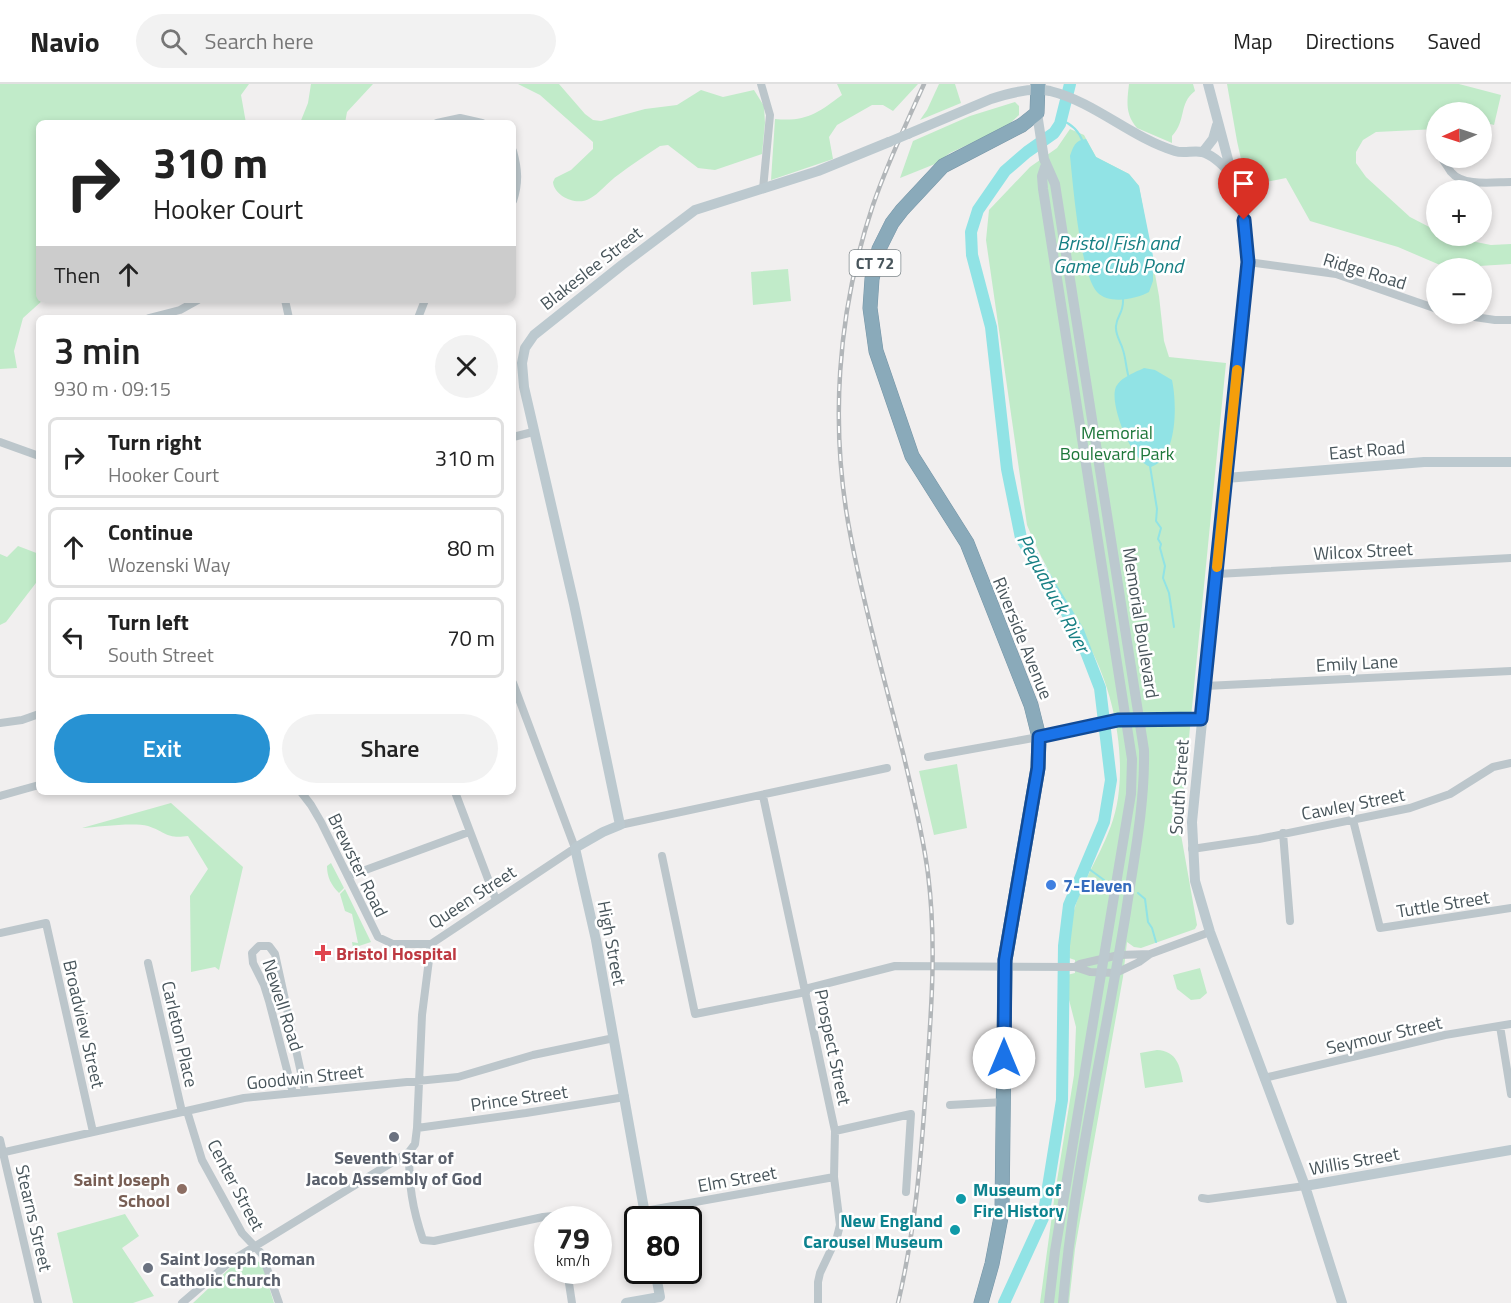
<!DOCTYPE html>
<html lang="en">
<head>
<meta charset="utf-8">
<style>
  body { margin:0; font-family:"Titillium Web",sans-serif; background:#f2f2f2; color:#222; height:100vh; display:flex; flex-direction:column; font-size:22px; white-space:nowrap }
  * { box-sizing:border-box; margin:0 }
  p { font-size:20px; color:#767676 }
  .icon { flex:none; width:33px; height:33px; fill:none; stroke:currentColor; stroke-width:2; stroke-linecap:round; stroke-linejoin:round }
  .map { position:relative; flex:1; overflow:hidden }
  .drawer { position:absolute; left:36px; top:231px; width:480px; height:480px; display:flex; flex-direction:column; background:#fff; border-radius:9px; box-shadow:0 3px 9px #0003 }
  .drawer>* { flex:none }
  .banner { position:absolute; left:36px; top:36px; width:480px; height:183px; border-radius:9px; box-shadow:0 3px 9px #0003; background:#fff; color:#222; overflow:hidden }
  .needle { width:39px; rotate:267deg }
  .buttons { position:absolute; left:1426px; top:18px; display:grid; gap:12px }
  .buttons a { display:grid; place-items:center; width:66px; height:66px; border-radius:50%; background:#fff; box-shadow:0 3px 9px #0003; font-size:30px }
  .speed { position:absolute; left:534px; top:1122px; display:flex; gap:12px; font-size:30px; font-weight:700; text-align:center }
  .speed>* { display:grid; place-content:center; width:78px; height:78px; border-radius:50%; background:#fff; box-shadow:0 3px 9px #0003; line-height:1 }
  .speed small { font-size:15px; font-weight:400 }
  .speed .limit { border:3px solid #111; border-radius:9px; background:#fff; color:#111 }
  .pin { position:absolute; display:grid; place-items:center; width:51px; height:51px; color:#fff; margin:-62px -26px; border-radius:50% 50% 50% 0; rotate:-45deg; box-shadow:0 0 6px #0007 }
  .pin .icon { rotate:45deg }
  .me { position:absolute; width:66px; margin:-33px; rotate:0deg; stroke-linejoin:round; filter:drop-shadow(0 0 4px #0008) }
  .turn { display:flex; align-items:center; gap:21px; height:126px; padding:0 18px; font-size:27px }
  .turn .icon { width:78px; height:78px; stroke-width:2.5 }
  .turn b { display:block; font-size:42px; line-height:51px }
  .then { display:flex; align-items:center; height:57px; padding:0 18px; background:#0003; gap:12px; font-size:22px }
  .round { display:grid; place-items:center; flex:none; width:63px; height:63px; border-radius:32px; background:#f2f2f2 }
  .headline { display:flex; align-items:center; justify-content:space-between; height:102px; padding:0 18px }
  h1 { font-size:36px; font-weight:600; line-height:45px }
  .button { display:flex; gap:12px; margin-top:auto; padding:12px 18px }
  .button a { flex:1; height:69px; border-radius:36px; background:#2792d3; color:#fff; font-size:24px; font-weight:600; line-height:69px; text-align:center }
  .button a+a { background:#f2f2f2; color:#222 }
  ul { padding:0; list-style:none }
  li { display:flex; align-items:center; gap:18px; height:81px; margin:0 12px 9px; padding:0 6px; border:3px solid #e0e0e0; border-radius:9px }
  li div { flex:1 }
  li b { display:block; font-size:22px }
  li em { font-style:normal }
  header { display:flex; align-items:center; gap:36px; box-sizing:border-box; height:84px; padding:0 30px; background:#fff; border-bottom:2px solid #e0e0e0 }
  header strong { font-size:28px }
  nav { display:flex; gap:33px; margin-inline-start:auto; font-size:21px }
  .search { width:420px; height:54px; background:#f2f2f2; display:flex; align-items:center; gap:15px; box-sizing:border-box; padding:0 21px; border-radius:33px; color:#767676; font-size:22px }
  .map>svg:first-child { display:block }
  .green { fill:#c1ebc9 }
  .water { fill:#91e3e5 }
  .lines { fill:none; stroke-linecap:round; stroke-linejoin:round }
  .stream { stroke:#91e3e5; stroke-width:2 }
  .river { stroke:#91e3e5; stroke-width:12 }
  .highway-casing { stroke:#7695a6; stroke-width:15 }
  .street { stroke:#bcc6cb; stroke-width:8 }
  .secondary { stroke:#bcc9cf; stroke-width:10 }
  .highway { stroke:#8aaaba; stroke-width:14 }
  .rail-casing { stroke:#b2b6b9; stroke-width:4.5 }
  .rail { stroke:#fff; stroke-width:2; stroke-dasharray:7; stroke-linecap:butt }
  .secondary-bridge { stroke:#bcc9cf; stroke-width:10 }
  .route-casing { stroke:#114b97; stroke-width:15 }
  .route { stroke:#1a73e8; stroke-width:10 }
  .slow { stroke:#f59e0b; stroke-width:10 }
  .shop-dot { fill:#3f7fe0; stroke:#fff; stroke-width:2 }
  .health-dot { fill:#e0444e; stroke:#fff; stroke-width:2 }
  .worship-dot { fill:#6b7280; stroke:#fff; stroke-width:2 }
  .education-dot { fill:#8d6e63; stroke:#fff; stroke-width:2 }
  .culture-dot { fill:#0f9aa8; stroke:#fff; stroke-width:2 }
  .labels { text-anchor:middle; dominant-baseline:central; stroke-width:5; stroke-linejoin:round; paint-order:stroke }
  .shield { fill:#fff; stroke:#7f888c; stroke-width:1.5 }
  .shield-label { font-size:16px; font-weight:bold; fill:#48555b }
  .street-label { font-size:18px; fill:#48555b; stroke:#fff }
  .park-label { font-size:18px; fill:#1e773a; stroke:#fff }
  .shop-label { font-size:18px; font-weight:bold; fill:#366cbe; stroke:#fff; text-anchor:start }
  .health-label { font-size:18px; font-weight:bold; fill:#be3a42; stroke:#fff; text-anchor:start }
  .worship-label { font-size:18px; font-weight:bold; fill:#5b616d; stroke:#fff }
  .education-label { font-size:18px; font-weight:bold; fill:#785e54; stroke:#fff; text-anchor:end }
  .culture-label { font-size:18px; font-weight:bold; fill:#0d838f; stroke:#fff; text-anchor:start }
  .water-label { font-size:20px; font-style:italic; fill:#167f83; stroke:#fff }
</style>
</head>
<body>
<header>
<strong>Navio</strong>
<div class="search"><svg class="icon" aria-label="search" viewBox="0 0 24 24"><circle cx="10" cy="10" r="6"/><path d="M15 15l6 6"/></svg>Search here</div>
<nav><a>Map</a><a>Directions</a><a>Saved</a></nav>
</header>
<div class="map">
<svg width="1511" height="1219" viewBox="0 0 1511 1219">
  <rect width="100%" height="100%" fill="#f1efef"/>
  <path class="green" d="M0 0H249L241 11 246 39H39V216H43L23 234 14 267 17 284 0 285Z
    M311 0H373L347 28 345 39H300L308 19Z
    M518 0H559L585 30 593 36 601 37 645 25 677 21 701 6 723 13 754 6 764 22 765 39 762 70 715 86 698 84 668 61 660 62C646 71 631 81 618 91 608 98 599 110 589 115 576 122 554 112 553 98L555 94 571 86 593 65V58L540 11Z
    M837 0H918L893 27 883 21H872L837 41 829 53 833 75 771 96 775 35C806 38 818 29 842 11Z
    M939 0H955L961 19 920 36 927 26Z
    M1129 0H1193L1195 7C1178 20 1187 36 1172 52V59L1137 44C1125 30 1127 18 1129 0Z
    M1227 0H1459L1501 11 1494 41 1482 38V28H1437V45L1376 48 1363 56 1356 68V79L1366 93 1410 133 1437 147V152H1446L1491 161 1511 160V180L1447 184 1398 163 1310 137 1286 94 1247 102 1237 57Z
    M1015 18 1019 22V31L1006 43 950 69 935 80 900 94 913 57 970 32Z
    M1070 45 1084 51 1096 73 1129 90 1139 102 1159 212 1164 257 1169 273 1226 279 1180 745 1197 841 1195 845 1141 864 1134 863 1127 858 1123 893 1075 1165 1069 1219H1040L1055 1109 1074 991 1076 943 1067 908V891L1075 889V876L1069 874C1070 855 1070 837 1076 820 1089 782 1112 755 1118 714 1125 664 1113 608 1090 563 1070 522 1044 484 1027 441L986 156 989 126 1030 83 1057 64Z
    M788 185 791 217 753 221 751 188Z
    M18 462 39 470V495L6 538 0 541V470L7 473Z
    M957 680 967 744 934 751 919 687Z
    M171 719 243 783 219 886 215 883 191 888 190 812 208 785 188 752C166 755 166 748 148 742 133 738 98 743 82 744Z
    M331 779 344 804 339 809C331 801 327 793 327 782Z
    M345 805 371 858 353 864 352 858 358 859 352 830 345 827 340 810Z
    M1200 884 1207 909 1200 915 1191 916 1177 905 1173 891Z
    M1157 966C1177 967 1180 982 1183 998L1145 1004 1140 969Z
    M125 1130 139 1152 122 1164 154 1212 133 1219H73L57 1149Z
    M251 1173 262 1180 274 1219H193L230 1184Z"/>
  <path class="water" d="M1086 55 1096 73 1129 90 1139 102 1153 172V197L1149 208C1136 215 1109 221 1097 208 1080 189 1073 100 1070 72 1073 63 1075 56 1086 55Z
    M1144 284 1155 286 1172 296C1177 319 1178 374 1151 383 1132 378 1111 324 1115 306 1118 294 1134 289 1144 284Z"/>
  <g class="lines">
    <path class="stream" d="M1061 36C1072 40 1079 47 1083 58
      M1123 214C1124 230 1117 230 1116 242 1115 251 1121 258 1123 266 1126 275 1126 285 1129 294
      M1150 382 1157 425 1156 437 1161 444 1158 455 1161 460 1160 464 1165 482 1163 494 1169 509 1174 543
      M1085 782 1104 796
      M1138 809 1145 815 1148 838 1152 844 1156 858"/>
    <path class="river" d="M1004 1219 1043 1134 1062 1016 1064 862 1069 821 1104 738 1111 696 1100 604 1078 547 1021 454 1007 385 991 243 972 171 971 148 978 126 1005 87 1027 68 1054 49 1060 40 1070 0"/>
    <g class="highway-casing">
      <path id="highway" d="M981 1219 992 1180 1002 1128 1005 876 1038 684 1039 653 1031 621 967 459 912 372 876 267 870 224 872 195 879 165 892 139 902 126 943 82 1022 41 1037 29 1038 0"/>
    </g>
    <path class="street" d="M761 0 770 31 763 105
      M437 39 460 34 482 39
      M513 67C518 85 519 99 513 117
      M1443 76C1446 80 1448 84 1451 88 1463 103 1494 98 1511 98
      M1248 178 1336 190 1437 225
      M285 216 289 234
      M1454 230 1495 236H1511
      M149 234 180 226 198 216
      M418 234 425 216
      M513 353 533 348
      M0 358 39 372
      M1217 490 1511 474
      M1205 602 1511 587
      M0 639 22 636 39 630
      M928 673 1033 654 1118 636 1201 635
      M301 708 311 721 321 738 378 853 393 860H431
      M455 708 496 816
      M0 712 39 701
      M763 712 835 1047 834 1093 840 1141 837 1153 820 1189 818 1198V1219
      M1353 736 1380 844 1511 824
      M620 741 887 684
      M1283 749 1290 837
      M1192 765 1259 755 1410 724 1450 710 1493 683 1511 679
      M662 772 695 930 806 908
      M349 792 469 748
      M0 849 46 839 93 1048
      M148 879 182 1028
      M1075 883 1080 880 1119 871 1150 870
      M805 905 895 882 1075 883 1090 888 1116 889 1139 878 1150 870 1210 848
      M1500 942 1511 1010
      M1264 994 1445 951 1511 940
      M293 1009 269 917 264 901 253 879 252 869 259 862H269L275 870 305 1007
      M950 1021 1004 1018
      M187 1027 202 1076 242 1149 262 1170 279 1219
      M417 1044 526 1029 625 1013
      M835 1047 911 1030 906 1108
      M0 1056 38 1219
      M409 1068C409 1102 412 1123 423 1156L434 1157 543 1133 553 1132 557 1136
      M0 1069 244 1014 458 993 533 971 614 954
      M1202 1114 1208 1115 1305 1102
      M645 1127 834 1093
      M567 1186 572 1219
      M182 1219 231 1177 409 1068 415 1060 417 1044 422 931 431 860 575 764 513 599"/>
    <path class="secondary" d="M1208 0 1244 136 1248 178 1192 738 1195 797 1210 848 1305 1102 1342 1219
      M1037 29 1044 75 1055 100 1144 666C1145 721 1134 774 1126 828 1105 958 1074 1088 1063 1219
      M908 50 991 15C1009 9 1031 3 1050 7 1095 18 1130 53 1175 67 1184 70 1193 66 1202 68 1213 71 1224 82 1231 90
      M1203 68 1213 55 1217 41
      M1046 80 1042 92 1043 105 1132 675 1131 710 1055 1167 1049 1219
      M1226 394 1424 378H1511
      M1305 1102 1511 1066
      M646 1136 596 856 575 764 603 748 620 741 574 520 524 303 522 279 525 264 534 251 622 181 695 126 818 87 889 58
      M626 1219 660 1213 655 1186"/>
    <use href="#highway" class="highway"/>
    <g class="rail-casing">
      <path id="rail" d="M898 1219C915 1147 921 1075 926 1002 931 931 937 861 928 790 923 750 913 712 904 673 886 601 865 528 851 454 829 344 837 228 873 121 887 80 906 40 924 0"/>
    </g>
    <use href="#rail" class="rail"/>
    <path class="secondary-bridge" d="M889 58 908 50"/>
  </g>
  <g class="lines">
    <g class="route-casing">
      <path id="route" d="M1004 974 1005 876 1038 684 1039 653 1118 636 1201 635 1248 178 1244 136"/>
    </g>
    <use href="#route" class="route"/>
    <path class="slow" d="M1217 483 1237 286"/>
  </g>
  <circle class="shop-dot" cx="1051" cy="801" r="6"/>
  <path class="health-dot" d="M320 860h6v6h6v6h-6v6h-6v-6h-6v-6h6z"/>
  <g class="worship-dot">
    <circle cx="394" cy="1053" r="6"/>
    <circle cx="148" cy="1184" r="6"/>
  </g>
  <circle class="education-dot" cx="182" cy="1105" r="6"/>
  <g class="culture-dot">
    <circle cx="961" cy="1115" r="6"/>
    <circle cx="955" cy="1146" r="6"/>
  </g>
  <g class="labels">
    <rect class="shield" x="849.5" y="166" width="51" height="26" rx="4.5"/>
    <g class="shield-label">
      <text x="875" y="179">CT 72</text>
    </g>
    <g class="street-label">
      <text transform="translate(591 184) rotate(-38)">Blakeslee Street</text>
      <text transform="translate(1365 187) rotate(17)">Ridge Road</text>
      <text transform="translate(1367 366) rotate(-5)">East Road</text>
      <text transform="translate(1363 467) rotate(-3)">Wilcox Street</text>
      <text transform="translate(1141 539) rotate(81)">Memorial Boulevard</text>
      <text transform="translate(1023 554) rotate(68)">Riverside Avenue</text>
      <text transform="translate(1357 579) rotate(-3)">Emily Lane</text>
      <text transform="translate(1179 703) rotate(-86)">South Street</text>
      <text transform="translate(1353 720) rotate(-11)">Cawley Street</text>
      <text transform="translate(358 781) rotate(64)">Brewster Road</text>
      <text transform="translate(472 813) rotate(-33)">Queen Street</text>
      <text transform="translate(1443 820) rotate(-9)">Tuttle Street</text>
      <text transform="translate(612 859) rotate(79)">High Street</text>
      <text transform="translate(283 921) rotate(72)">Newell Road</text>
      <text transform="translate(84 940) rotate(77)">Broadview Street</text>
      <text transform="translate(180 950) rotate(77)">Carleton Place</text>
      <text transform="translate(1384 951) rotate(-13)">Seymour Street</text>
      <text transform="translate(833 963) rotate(78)">Prospect Street</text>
      <text transform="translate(305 993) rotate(-6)">Goodwin Street</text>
      <text transform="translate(519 1014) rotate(-8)">Prince Street</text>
      <text transform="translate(1354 1077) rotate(-10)">Willis Street</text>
      <text transform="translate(737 1095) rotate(-10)">Elm Street</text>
      <text transform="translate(236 1101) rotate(62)">Center Street</text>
      <text transform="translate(34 1134) rotate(77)">Stearns Street</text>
    </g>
    <g class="park-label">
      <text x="1117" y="348">Memorial<tspan x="1117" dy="21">Boulevard Park</tspan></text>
    </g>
    <g class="shop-label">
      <text x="1063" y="801">7-Eleven</text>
    </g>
    <g class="health-label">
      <text x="336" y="869">Bristol Hospital</text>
    </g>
    <g class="worship-label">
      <text x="394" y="1073">Seventh Star of<tspan x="394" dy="21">Jacob Assembly of God</tspan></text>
      <text x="160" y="1174" text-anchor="start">Saint Joseph Roman<tspan x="160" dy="21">Catholic Church</tspan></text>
    </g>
    <g class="education-label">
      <text x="170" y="1095">Saint Joseph<tspan x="170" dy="21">School</tspan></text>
    </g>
    <g class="culture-label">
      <text x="973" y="1105">Museum of<tspan x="973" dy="21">Fire History</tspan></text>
      <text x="943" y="1136" text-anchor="end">New England<tspan x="943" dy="21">Carousel Museum</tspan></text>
    </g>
    <g class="water-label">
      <text x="1118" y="158">Bristol Fish and<tspan x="1118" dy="23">Game Club Pond</tspan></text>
      <text transform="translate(1054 509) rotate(62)">Pequabuck River</text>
    </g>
  </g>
</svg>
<div class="buttons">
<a><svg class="needle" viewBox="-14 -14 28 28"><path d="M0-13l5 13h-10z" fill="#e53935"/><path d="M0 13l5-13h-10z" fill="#767676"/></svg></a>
<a>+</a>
<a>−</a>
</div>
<div class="speed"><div>79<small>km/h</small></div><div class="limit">80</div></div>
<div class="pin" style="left:1244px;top:136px;background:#d93025"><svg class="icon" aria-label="arrive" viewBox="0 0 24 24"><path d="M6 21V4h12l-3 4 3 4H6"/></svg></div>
<svg class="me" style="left:1004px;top:974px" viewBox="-20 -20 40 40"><circle r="19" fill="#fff"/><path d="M0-13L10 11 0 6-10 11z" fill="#1a73e8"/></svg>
<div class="banner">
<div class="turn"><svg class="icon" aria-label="right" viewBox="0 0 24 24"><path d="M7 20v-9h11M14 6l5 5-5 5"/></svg><div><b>310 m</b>Hooker Court</div></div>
<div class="then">Then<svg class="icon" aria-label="ahead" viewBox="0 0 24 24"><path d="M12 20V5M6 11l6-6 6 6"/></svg></div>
</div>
<section class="drawer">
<div class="headline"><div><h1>3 min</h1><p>930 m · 09:15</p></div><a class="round"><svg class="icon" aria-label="close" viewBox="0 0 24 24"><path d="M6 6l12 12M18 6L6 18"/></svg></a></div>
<ul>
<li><svg class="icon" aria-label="right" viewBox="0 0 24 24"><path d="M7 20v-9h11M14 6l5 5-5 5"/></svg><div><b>Turn right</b><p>Hooker Court</p></div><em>310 m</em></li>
<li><svg class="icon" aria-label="ahead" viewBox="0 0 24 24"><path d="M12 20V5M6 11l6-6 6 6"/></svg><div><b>Continue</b><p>Wozenski Way</p></div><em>80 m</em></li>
<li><svg class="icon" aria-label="left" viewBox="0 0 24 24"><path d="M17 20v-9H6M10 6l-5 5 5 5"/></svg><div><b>Turn left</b><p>South Street</p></div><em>70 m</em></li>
</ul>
<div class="button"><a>Exit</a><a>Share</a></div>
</section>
</div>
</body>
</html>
